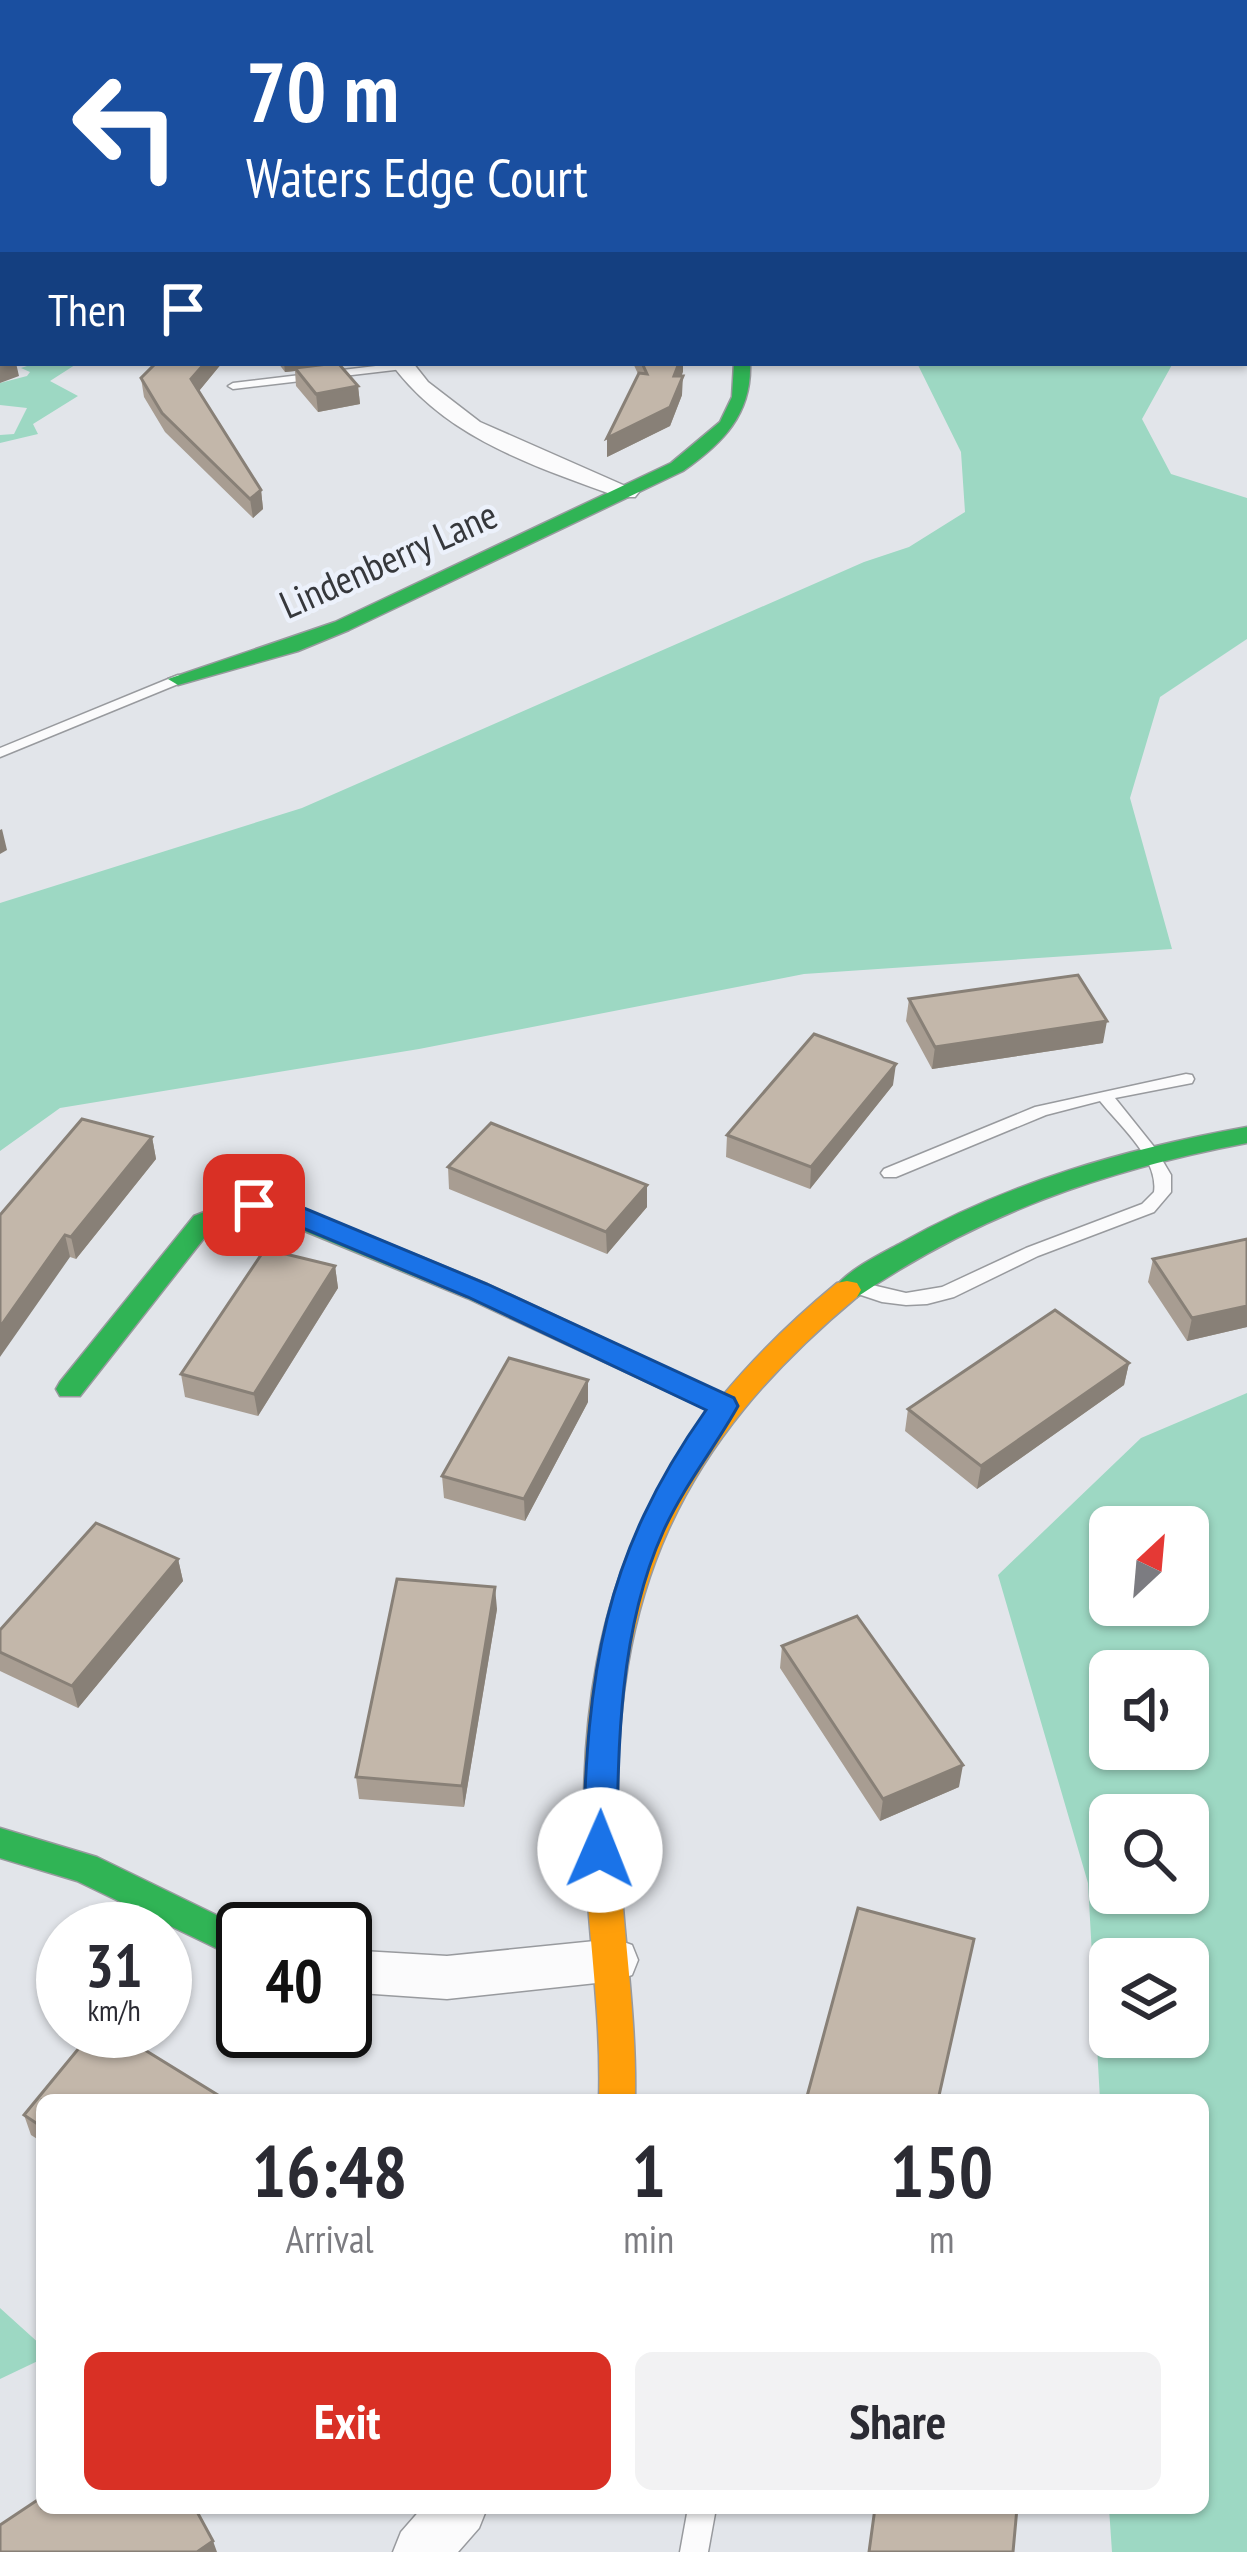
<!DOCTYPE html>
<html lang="en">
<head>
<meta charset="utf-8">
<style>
  body { margin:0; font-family:"PT Sans Narrow",sans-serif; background:#f2f2f3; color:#2b2b33; height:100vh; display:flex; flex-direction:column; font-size:45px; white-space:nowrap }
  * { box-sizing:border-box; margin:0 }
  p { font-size:39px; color:#7c7c81 }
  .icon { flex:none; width:66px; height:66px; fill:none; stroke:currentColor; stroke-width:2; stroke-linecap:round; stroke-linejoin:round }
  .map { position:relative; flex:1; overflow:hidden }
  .details { position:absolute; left:36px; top:2094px; width:1173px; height:420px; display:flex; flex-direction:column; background:#fff; border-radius:18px; box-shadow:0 3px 9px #0004 }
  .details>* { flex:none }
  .hud { position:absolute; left:0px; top:0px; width:1248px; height:366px; box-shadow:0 3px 9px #0004; background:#1a4fa0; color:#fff; overflow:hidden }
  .needle { width:78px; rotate:26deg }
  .buttons { position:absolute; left:1089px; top:1506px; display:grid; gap:24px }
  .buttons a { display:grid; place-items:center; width:120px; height:120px; border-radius:18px; background:#fff; box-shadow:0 3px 9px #0004; font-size:60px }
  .speed { position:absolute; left:36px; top:1902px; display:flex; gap:24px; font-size:60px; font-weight:700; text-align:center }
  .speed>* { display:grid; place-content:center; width:156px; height:156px; border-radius:50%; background:#fff; box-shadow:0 3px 9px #0004; line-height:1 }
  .speed small { font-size:30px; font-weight:400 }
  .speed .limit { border:6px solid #111; border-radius:18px; background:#fff; color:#111 }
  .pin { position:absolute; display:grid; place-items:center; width:102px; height:102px; color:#fff; margin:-51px; border-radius:24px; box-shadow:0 6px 18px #0006 }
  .me { position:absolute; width:132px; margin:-66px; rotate:1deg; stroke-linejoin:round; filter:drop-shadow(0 0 9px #0008) }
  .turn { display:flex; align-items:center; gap:42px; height:252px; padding:0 48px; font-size:54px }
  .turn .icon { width:156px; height:156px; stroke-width:2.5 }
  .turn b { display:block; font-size:84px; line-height:102px }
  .then { display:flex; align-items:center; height:114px; padding:0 48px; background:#0003; gap:24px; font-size:45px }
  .eta { display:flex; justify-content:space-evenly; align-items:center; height:204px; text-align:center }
  .eta b { font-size:72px; font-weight:700; line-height:84px }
  .button { display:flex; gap:24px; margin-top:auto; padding:24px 48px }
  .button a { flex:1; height:138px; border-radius:18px; background:#d93025; color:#fff; font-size:48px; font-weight:700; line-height:138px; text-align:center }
  .button a+a { background:#f2f2f3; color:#2b2b33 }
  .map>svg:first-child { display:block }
  .green { fill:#9dd8c3; fill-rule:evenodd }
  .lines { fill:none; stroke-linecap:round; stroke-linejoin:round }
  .lane-casing { stroke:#989a9e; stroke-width:3 }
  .street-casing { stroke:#989a9e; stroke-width:3 }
  .fast-casing { stroke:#989a9e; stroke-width:3 }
  .slow-casing { stroke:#989a9e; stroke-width:3 }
  .path { stroke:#c5c6c7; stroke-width:3; stroke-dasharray:6 3; stroke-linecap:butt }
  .lane { fill:#fbfbfc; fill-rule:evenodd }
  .street { fill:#fbfbfc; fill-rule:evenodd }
  .fast { fill:#30b455; fill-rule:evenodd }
  .slow { fill:#ff9f0a; fill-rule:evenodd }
  .wall { fill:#a89d92 }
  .shaded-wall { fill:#888077 }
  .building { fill:#c3b7aa; stroke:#888077; stroke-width:3 }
  .route { fill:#1a73e8; stroke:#114b97; stroke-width:3 }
  .labels { text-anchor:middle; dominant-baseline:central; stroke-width:9; stroke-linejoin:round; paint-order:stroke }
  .far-street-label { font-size:39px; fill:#36383c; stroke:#ecf1fb }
</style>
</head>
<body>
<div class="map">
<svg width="1247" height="2552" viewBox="0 0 1247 2552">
  <rect width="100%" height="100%" fill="#e2e5ea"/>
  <path class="green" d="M36 363H78L50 381 78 396 33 424 38 434 0 443V435L14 434 27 408 0 405V383L27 376 30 372 21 368Z
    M917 363H1173L1142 419 1171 474 1247 498V639L1160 697 1130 798 1172 949 804 974 419 1049 60 1108 0 1151V903L302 808 864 562 909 547 965 512 961 452Z
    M1247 1393V2552H1112L1109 2508H1203V2100H1100L1088 1883 998 1575 1141 1438ZM1110 1527H1188V1605H1110ZM1110 1671H1188V1749H1110ZM1110 1815H1188V1893H1110ZM1110 1959H1188V2037H1110Z
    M0 2308 42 2346V2359L0 2379Z"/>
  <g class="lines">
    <g class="lane-casing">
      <path id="lane" d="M401 363 408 366 403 369 233 389 228 386 233 383Z
        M178 675 183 676V682L0 757V748Z
        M1186 1074 1192 1075 1194 1079 1192 1083 1115 1098 1155 1148 1171 1175V1192L1154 1212 1038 1256 954 1297 927 1304 906 1305 882 1302 849 1291 846 1287 849 1283 855 1281 906 1293 942 1287 1026 1248 1142 1204 1154 1192C1159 1159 1119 1125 1100 1101L1046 1115 896 1177H884L881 1173 884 1169 1035 1107Z
        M688 2508H716L708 2552H680Z"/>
    </g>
    <g class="street-casing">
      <path id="street" d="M248 0H268L270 3H250Z
        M374 0H392L372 3Z
        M1245 119H1247V130H1245Z
        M3 261V273L0 274V262Z
        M391 363H413L428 382 480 422 639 492 635 497H619C535 466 446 439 391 363Z
        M615 1939 632 1945 638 1960 632 1975 615 1981 447 1999 345 1992V1950L447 1956Z
        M422 2508H487L479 2528 458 2552H393L401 2532Z"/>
    </g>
    <g class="fast-casing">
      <path id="fast" d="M734 363H750C752 414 723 443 683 471L349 630 298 651 178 685 168 679 335 622 671 463 720 422 732 397Z
        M1247 1127V1143C1104 1170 977 1215 857 1297L847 1299 833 1290C847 1270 879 1255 901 1243 1009 1182 1125 1149 1247 1127Z
        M268 1198 287 1202 487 1284 734 1399 738 1406 734 1413H714L467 1298 268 1216 239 1218 212 1228 80 1396H60L56 1389 60 1382 194 1216 230 1202Z
        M0 1828 97 1857 245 1929 243 1961 77 1881 0 1858Z"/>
    </g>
    <g class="slow-casing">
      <path id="slow" d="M847 1281 857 1283 861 1290 857 1297C679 1445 612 1593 618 1825 620 1917 637 2008 635 2100H599C602 2008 585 1917 584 1825 581 1590 657 1432 837 1283Z"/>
    </g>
    <path class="path" d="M799 0 820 3
      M995 3 1009 0"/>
    <use href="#lane" class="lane"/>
    <use href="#street" class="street"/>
    <use href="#fast" class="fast"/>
    <use href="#slow" class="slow"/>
  </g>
  <path class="wall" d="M1038 0H1247V71H1245V3H1041Z
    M156 363H222L199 391 261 490 263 509 253 518 165 432 144 397 141 378Z
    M278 363H327L358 386 360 404 318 412 296 386 295 371 285 372Z
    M633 363H683L681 376 682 395 670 426 607 457 638 374Z
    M909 999 1103 1043 932 1069 906 1021Z
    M893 1085 810 1189 726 1157 727 1135Z
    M152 1137 156 1159 76 1259 70 1257 0 1215Z
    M448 1167 647 1185V1207L607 1254 449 1189Z
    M1247 1239V1327L1187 1341 1148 1282 1153 1259Z
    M335 1266 338 1288 258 1416 185 1397 181 1374Z
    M1129 1363 1124 1385 977 1489 905 1431 908 1409Z
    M588 1402 525 1521 444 1498 442 1476Z
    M178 1559 183 1581 78 1708 0 1671V1630Z
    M497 1609 464 1807 359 1799 356 1777Z
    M782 1646 959 1787 880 1821 780 1668Z
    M42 2100V2142L31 2135 24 2115Z"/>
  <path class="shaded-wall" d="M3 206V225L0 227V208Z
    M3 307V326L0 327V308Z
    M3 363H16L19 376 0 383V364Z
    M205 363H222L194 397 191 379Z
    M284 363H327V367L295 368V371L285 372Z
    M679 363H683V372L674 394V376Z
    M683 376 682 395 670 426 607 457V438Z
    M358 386 360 404 318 412 316 394Z
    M261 490 263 509 253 518 250 499Z
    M2 829 7 850 0 854V830Z
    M1107 1021 1103 1043 932 1069 935 1047Z
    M896 1064 893 1085 810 1189 811 1167Z
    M152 1137 156 1159 76 1259 71 1237Z
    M647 1185V1207L607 1254 606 1232Z
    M65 1235 70 1257 0 1357V1327Z
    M335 1266 338 1288 258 1416 254 1394Z
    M1247 1306V1327L1187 1341 1192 1318Z
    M1129 1363 1124 1385 977 1489 981 1466Z
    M588 1380V1402L525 1521 524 1499Z
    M178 1559 183 1581 78 1708 72 1686Z
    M495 1587 497 1609 464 1807 462 1786Z
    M963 1765 959 1787 880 1821 883 1799Z
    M213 2541 217 2552H197Z"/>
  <path class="building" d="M0 0H253V3H3V28L0 25Z
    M1063 0H1247V49H1245V3H1066Z
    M0 82H3V178L0 177Z
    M0 272 3 273V307L0 308Z
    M156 363H205L191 379 261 490 250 499 162 413 141 378Z
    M336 363H338L358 386 316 394 295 368Z
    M642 363H679L674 376H683L670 407 607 438 639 373 647 374Z
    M1078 975 1107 1021 935 1047 909 999Z
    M814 1034 896 1064 811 1167 727 1135Z
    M82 1119 152 1137 71 1237 65 1235 0 1327V1215Z
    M491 1123 647 1185 606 1232 448 1167Z
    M1247 1239V1306L1192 1318 1153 1259Z
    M265 1249 335 1266 254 1394 181 1374Z
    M1055 1310 1129 1363 981 1466 908 1409Z
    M509 1358 588 1380 524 1499 442 1476Z
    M96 1523 178 1559 72 1686 0 1652V1630Z
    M397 1579 495 1587 462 1786 356 1777Z
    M857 1616 963 1765 883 1799 782 1646Z
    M858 1908 974 1939 938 2100H806Z
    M93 2031H114L226 2100H42V2127L24 2115Z
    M42 2497V2508H195L213 2541 197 2552H0V2525Z
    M875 2508H1017L1013 2552H869Z"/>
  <path class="route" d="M254 1196 287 1201 487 1284 734 1398 738 1406C714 1449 683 1487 663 1532 619 1630 618 1745 617 1850L612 1860 600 1865 588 1860 583 1850C587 1674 602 1557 706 1410L468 1297 274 1216 244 1211 240 1205 244 1199Z"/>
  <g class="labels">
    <g class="far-street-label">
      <text transform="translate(388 559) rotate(-24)">Lindenberry Lane</text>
    </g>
  </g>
</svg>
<div class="buttons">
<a><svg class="needle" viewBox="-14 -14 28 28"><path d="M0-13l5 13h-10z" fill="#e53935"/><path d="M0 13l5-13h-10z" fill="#7c7c81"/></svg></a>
<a><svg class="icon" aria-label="sound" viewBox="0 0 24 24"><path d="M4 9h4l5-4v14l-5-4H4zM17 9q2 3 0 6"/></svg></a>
<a><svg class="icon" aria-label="search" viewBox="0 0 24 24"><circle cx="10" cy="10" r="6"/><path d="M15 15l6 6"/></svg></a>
<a><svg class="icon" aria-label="layers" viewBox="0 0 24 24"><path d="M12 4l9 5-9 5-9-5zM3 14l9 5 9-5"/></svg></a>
</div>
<div class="speed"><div>31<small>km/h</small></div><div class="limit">40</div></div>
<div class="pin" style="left:254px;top:1205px;background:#d93025"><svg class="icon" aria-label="arrive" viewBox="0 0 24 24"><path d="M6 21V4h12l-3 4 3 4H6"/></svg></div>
<svg class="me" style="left:600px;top:1850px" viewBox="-20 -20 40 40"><circle r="19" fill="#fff"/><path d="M0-13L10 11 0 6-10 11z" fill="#1a73e8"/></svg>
<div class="hud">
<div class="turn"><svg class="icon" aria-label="left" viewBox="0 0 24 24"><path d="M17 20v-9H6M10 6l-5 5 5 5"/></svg><div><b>70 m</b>Waters Edge Court</div></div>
<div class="then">Then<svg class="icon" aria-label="arrive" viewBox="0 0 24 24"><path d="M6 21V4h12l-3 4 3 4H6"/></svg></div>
</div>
<section class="details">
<div class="eta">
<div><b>16:48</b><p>Arrival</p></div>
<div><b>1</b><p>min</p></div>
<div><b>150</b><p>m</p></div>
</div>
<div class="button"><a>Exit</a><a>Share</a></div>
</section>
</div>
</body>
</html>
